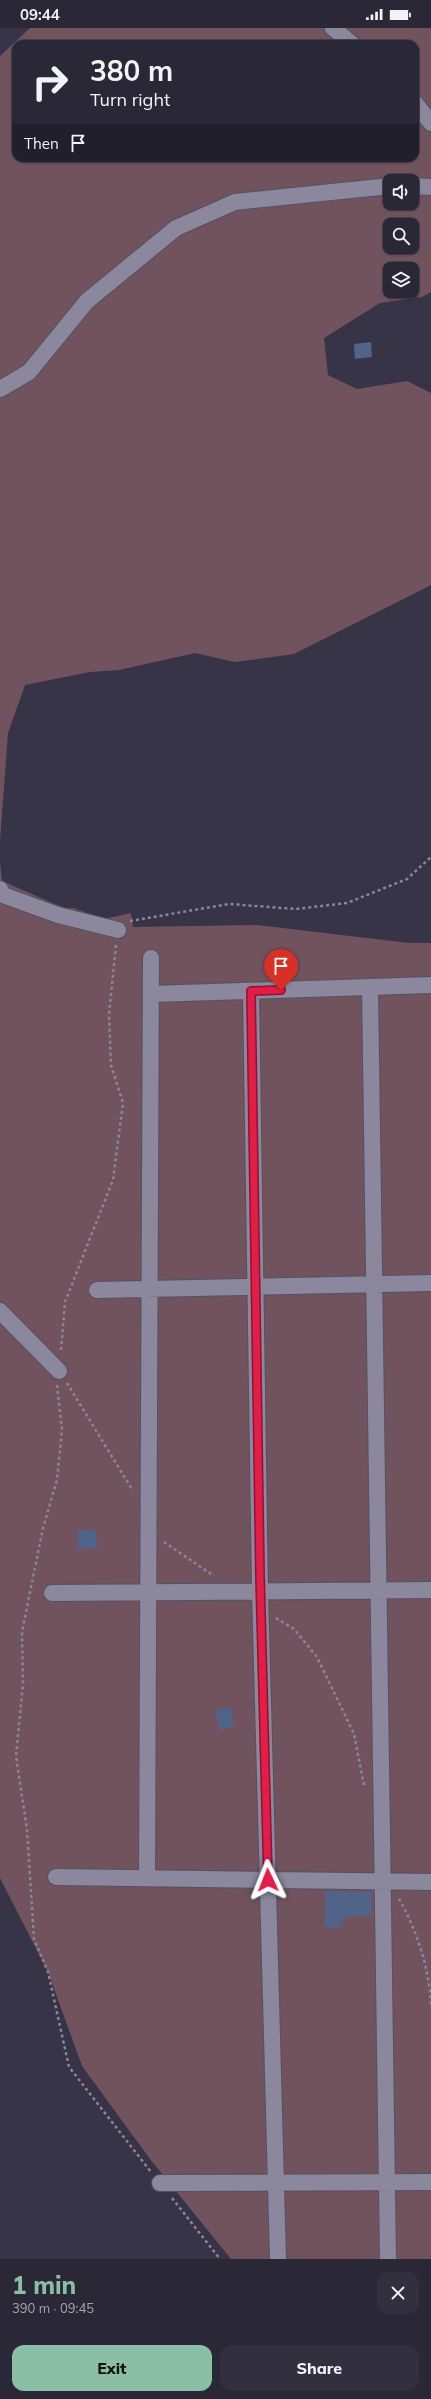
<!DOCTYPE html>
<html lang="en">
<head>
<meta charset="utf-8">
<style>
  body { margin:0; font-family:Mulish,sans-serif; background:#322f3e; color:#f1f3f6; height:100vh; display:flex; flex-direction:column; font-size:15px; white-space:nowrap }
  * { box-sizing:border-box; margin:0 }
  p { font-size:13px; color:#a5a5ad }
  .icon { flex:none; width:22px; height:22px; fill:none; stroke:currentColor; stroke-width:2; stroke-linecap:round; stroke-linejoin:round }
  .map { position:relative; height:2231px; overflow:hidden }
  .drawer { display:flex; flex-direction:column; background:#2a2736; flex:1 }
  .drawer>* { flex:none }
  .guide { position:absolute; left:12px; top:12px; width:407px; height:122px; border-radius:12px; box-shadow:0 1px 3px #0004,0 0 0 1px #464451; background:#2a2736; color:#f1f3f6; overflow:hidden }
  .fabs { position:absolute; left:383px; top:146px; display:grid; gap:8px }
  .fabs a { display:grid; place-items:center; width:36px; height:36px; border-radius:8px; background:#2a2736; box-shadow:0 1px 3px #0004,0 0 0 1px #464451; font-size:20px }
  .pin { position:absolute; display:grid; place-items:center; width:34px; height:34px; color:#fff; margin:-41px -17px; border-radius:50% 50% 50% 0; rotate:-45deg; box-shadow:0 0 4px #0007 }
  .pin .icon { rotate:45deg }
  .me { position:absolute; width:44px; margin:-22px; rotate:358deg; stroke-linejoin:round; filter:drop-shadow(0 0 3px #0008) }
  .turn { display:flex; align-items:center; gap:14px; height:84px; padding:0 12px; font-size:18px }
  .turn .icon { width:52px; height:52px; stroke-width:2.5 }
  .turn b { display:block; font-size:28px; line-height:34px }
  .then { display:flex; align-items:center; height:38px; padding:0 12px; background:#0003; gap:8px; font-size:15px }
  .round { display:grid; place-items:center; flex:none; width:42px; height:42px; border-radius:12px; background:#322f3e }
  .overview { display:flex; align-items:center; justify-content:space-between; height:68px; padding:0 12px }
  h1 { font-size:24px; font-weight:800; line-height:30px; color:#8abfa5 }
  .primary-button { display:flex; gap:8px; margin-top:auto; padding:8px 12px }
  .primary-button a { flex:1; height:46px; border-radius:12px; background:#8abfa5; color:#111; font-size:16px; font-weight:800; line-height:46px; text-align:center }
  .primary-button a+a { background:#322f3e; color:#f1f3f6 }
  .status { display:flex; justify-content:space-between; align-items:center; height:28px; padding:0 20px; background:#2a2736; direction:ltr }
  .status svg { height:11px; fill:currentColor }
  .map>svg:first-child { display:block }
  .green { fill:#70535d; fill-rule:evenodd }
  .building { fill:#506388 }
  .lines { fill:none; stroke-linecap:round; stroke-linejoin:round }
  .street-casing { stroke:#555161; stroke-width:18 }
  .path { stroke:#898697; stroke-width:2.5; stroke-dasharray:3 3; stroke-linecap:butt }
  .street { stroke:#8b879d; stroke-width:16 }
  .route-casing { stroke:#92132f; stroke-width:10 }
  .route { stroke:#e11d48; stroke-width:7 }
</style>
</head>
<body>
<div class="status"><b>09:44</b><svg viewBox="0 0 49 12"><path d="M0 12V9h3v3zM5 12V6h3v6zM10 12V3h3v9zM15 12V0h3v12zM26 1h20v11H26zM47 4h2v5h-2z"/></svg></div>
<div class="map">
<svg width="431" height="2231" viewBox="0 0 431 2231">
  <rect width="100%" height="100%" fill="#383448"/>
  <path class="green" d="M30 0H431V264L422 269 380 275 324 310 328 347 357 361 407 353 431 365V557L294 626 235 634 195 625 119 642 90 644 25 657 8 705 0 813V28ZM16 16H415V130H16ZM390 153H412V175H390ZM390 197H412V219H390ZM390 241H412V263H390Z
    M0 834 2 853 64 880H73L104 891 131 885 133 899 257 897 409 915H431V2231H231L150 2131 82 2038 48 1944 0 1850Z"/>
  <path class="building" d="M371 314 372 329 355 331 354 316Z
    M78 1502H95L98 1520 78 1521Z
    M230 1679 234 1699 219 1702 215 1682Z
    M325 1863 372 1864 371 1888 343 1889V1899H325Z"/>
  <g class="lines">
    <g class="street-casing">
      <path id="street" d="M333 0 352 16
        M415 75 431 95
        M412 158 431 159
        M0 361 29 344 87 273 176 200 235 174 390 158
        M0 861 3 867 58 887 118 902
        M370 959 388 2231
        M251 963 260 1564 278 2231
        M151 966 431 957
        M97 1262 431 1255
        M0 1283 59 1343
        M52 1565 431 1562
        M56 1849 431 1854
        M147 1850 151 930
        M160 2155 431 2154"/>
    </g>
    <path class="path" d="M130 893 229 876 296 881 347 875 407 851 431 829
      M61 1322 65 1274 113 1152 123 1075 111 1037 109 987 116 917
      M67 1355 133 1463
      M57 1357 62 1402 57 1452 43 1500 22 1604 23 1656 16 1728 27 1802 34 1911 48 1944 69 2039 151 2144
      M164 1514 214 1548
      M276 1590 294 1601 317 1629 354 1706 364 1757
      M399 1871C417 1902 430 1942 431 1979
      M172 2170 220 2231"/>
    <use href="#street" class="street"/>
  </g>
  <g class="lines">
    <g class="route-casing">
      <path id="route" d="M268 1852 260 1548 251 963 281 962"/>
    </g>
    <use href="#route" class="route"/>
  </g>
</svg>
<div class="fabs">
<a><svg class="icon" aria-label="sound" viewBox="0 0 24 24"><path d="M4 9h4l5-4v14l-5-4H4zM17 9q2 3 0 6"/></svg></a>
<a><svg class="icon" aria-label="search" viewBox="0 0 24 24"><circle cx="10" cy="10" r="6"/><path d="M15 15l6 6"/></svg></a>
<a><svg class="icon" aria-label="layers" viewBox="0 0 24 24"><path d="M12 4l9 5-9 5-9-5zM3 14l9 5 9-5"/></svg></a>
</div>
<div class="pin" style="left:281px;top:962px;background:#d93025"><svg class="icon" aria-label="arrive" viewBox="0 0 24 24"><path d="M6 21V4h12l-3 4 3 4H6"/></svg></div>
<svg class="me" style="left:268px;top:1852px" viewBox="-20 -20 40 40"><path d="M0-17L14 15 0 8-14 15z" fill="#e11d48" stroke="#fff" stroke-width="4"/></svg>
<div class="guide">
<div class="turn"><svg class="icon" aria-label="right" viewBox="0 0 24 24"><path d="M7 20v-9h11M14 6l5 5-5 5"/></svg><div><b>380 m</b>Turn right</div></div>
<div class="then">Then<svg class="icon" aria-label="arrive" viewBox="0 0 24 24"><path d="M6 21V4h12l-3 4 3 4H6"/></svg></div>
</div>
</div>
<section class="drawer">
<div class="overview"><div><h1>1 min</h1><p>390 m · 09:45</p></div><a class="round"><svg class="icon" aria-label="close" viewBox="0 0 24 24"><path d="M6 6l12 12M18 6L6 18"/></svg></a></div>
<div class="primary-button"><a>Exit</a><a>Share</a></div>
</section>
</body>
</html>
